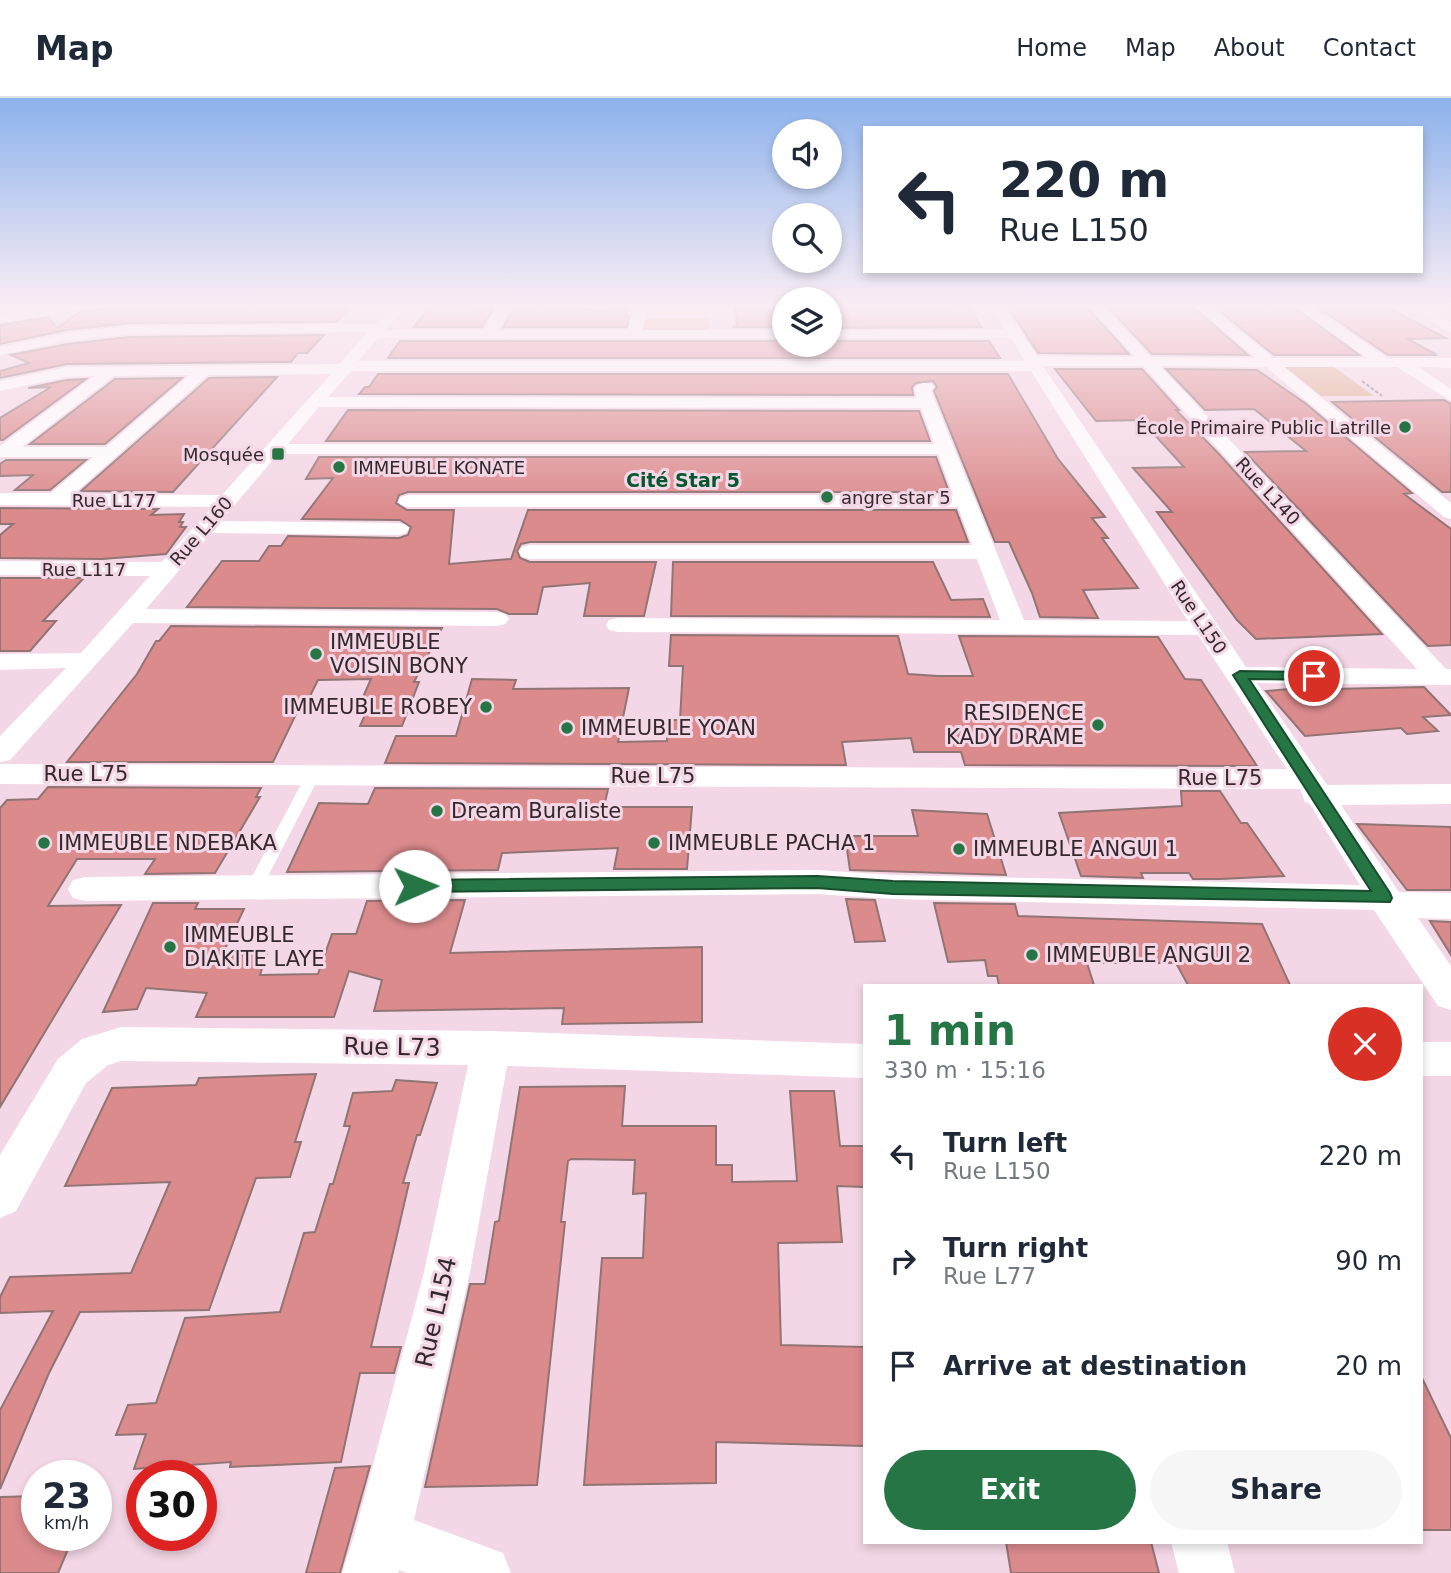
<!DOCTYPE html>
<html lang="en">
<head>
<meta charset="utf-8">
<style>
  body { margin:0; font-family:"DejaVu Sans",sans-serif; background:#f6f6f7; color:#1f2937; height:100vh; display:flex; flex-direction:column; font-size:26px; white-space:nowrap }
  * { box-sizing:border-box; margin:0 }
  p { font-size:23px; color:#747a83 }
  .icon { flex:none; width:38px; height:38px; fill:none; stroke:currentColor; stroke-width:2; stroke-linecap:round; stroke-linejoin:round }
  .map { position:relative; flex:1; overflow:hidden }
  .side { position:absolute; left:863px; top:886px; width:560px; height:560px; display:flex; flex-direction:column; background:#fff; border-radius:0px; box-shadow:0 4px 10px #0003 }
  .side>* { flex:none }
  .top-card { position:absolute; left:863px; top:28px; width:560px; height:147px; border-radius:0px; box-shadow:0 4px 10px #0003; background:#fff; color:#1f2937; overflow:hidden }
  .buttons { position:absolute; left:772px; top:21px; display:grid; gap:14px }
  .buttons a { display:grid; place-items:center; width:70px; height:70px; border-radius:50%; background:#fff; box-shadow:0 4px 10px #0003; font-size:35px }
  .speed { position:absolute; left:21px; top:1362px; display:flex; gap:14px; font-size:35px; font-weight:700; text-align:center }
  .speed>* { display:grid; place-content:center; width:91px; height:91px; border-radius:50%; background:#fff; box-shadow:0 4px 10px #0003; line-height:1 }
  .speed small { font-size:18px; font-weight:400 }
  .speed .limit { border:10px solid #d22; background:#fff; color:#111 }
  .pin { position:absolute; display:grid; place-items:center; width:60px; height:60px; color:#fff; margin:-30px; border:4px solid #fff; border-radius:50%; box-shadow:0 2px 7px #0007 }
  .me { position:absolute; width:77px; margin:-38px; rotate:89deg; stroke-linejoin:round; filter:drop-shadow(0 0 5px #0008) }
  .turn { display:flex; align-items:center; gap:24px; height:147px; padding:0 21px; font-size:32px }
  .turn .icon { width:91px; height:91px; stroke-width:2.5 }
  .turn b { display:block; font-size:49px; line-height:60px }
  .round { display:grid; place-items:center; flex:none; width:74px; height:74px; border-radius:37px; background:#f6f6f7 }
  .overview { display:flex; align-items:center; justify-content:space-between; height:119px; padding:0 21px }
  h1 { font-size:42px; font-weight:600; line-height:52px; color:#257545 }
  .primary-button { display:flex; gap:14px; margin-top:auto; padding:14px 21px }
  .primary-button a { flex:1; height:80px; border-radius:42px; background:#257545; color:#fff; font-size:28px; font-weight:600; line-height:80px; text-align:center }
  .primary-button a+a { background:#f6f6f7; color:#1f2937 }
  ul { padding:0; list-style:none }
  li { display:flex; align-items:center; gap:21px; height:105px; padding:0 21px }
  li div { flex:1 }
  li b { display:block; font-size:26px }
  li em { font-style:normal }
  header { display:flex; align-items:center; gap:42px; box-sizing:border-box; height:98px; padding:0 35px; background:#fff; border-bottom:2px solid #e0e1e3 }
  header strong { font-size:33px }
  nav { display:flex; gap:38px; margin-inline-start:auto; font-size:24px }
  .map>svg:first-child { display:block }
  .green { fill:#e1ae90 }
  .building { fill:#dc8b8d; stroke:#917474; stroke-width:2 }
  .lines { fill:none; stroke-linecap:round; stroke-linejoin:round }
  .path { stroke:#8b7882; stroke-width:2; stroke-dasharray:3.5 2; stroke-linecap:butt }
  .service { fill:#fff; fill-rule:evenodd }
  .minor { fill:#fff; fill-rule:evenodd }
  .route { fill:#257545; stroke:#184c2d; stroke-width:2 }
  .poi-dot { fill:#257545; stroke:#f4d7e6; stroke-width:2.5 }
  .labels { text-anchor:middle; dominant-baseline:central; stroke-width:6; stroke-linejoin:round; paint-order:stroke }
  .far-poi-label { font-size:18px; fill:#32282e; stroke:#f4d7e6; text-anchor:end }
  .far-street-label { font-size:18px; fill:#32282e; stroke:#f4d7e6 }
  .far-neighbourhood-label { font-size:19px; font-weight:bold; fill:#05572e; stroke:#f4d7e6 }
  .poi-label { font-size:21px; fill:#32282e; stroke:#f4d7e6; text-anchor:start }
  .street-label { font-size:21px; fill:#32282e; stroke:#f4d7e6 }
  .near-street-label { font-size:24px; fill:#32282e; stroke:#f4d7e6 }
</style>
</head>
<body>
<header>
<strong>Map</strong>
<nav><a>Home</a><a>Map</a><a>About</a><a>Contact</a></nav>
</header>
<div class="map">
<svg width="1451" height="1475" viewBox="0 0 1451 1475">
  <rect width="100%" height="100%" fill="#f4d7e6"/>
  <path class="green" d="M642 220H710L709 233H639Z
    M1285 269H1334L1374 298H1321Z"/>
  <path class="building" d="M162 208H351L336 224 130 225 67 232 0 246V227L49 219 57 230 82 212Z
    M516 208 607 212 609 208H627L626 219 629 218 627 229H503Z
    M1019 208H1086L1129 256 1038 255 1008 209Z
    M1107 208H1192L1248 257 1152 256Z
    M1214 208H1292L1359 257H1274Z
    M1316 208H1385L1446 240 1408 241 1437 257H1388Z
    M429 209H470L494 210 482 229H414Z
    M969 209 981 229 830 230V210Z
    M735 210H784V229H732L737 228Z
    M324 237 307 255H298L291 264 67 266 0 280V273L29 265 11 257 68 246 130 239Z
    M400 243H784V247H832L831 243H989L1000 260H388Z
    M1055 271H1142L1179 312H1176L1218 355 1382 536 1256 541 1237 522 1157 414H1172L1133 370 1184 369 1141 322 1096 323Z
    M1166 271 1257 272 1305 305 1412 395 1404 396 1451 431V547L1428 548 1424 544 1245 354 1306 353 1254 311 1205 312Z
    M378 276H1008L1058 361 1105 419 1092 420 1108 440H1102L1138 490 1083 492 1098 520 1040 519 1032 495 1009 444H995L934 293 937 289 933 283 916 285 912 289 913 297 359 296 365 289H369Z
    M277 279 173 394 81 393 209 280Z
    M182 280 105 346H30L115 281Z
    M86 281 3 342H0V320L51 289 28 290 67 282Z
    M1444 302 1451 306V394H1442L1332 304Z
    M348 312 919 313 930 343H326Z
    M319 359H936L949 394H408L399 397 396 405 407 412H454L449 466 511 461 528 412H956L968 444H530L521 446 517 453 520 460 530 464H656L644 518H584L590 485 543 489 537 516H509L497 511 187 509 222 463H259L269 448H281L288 438 399 440 408 437 411 429 400 422 302 421 333 380 306 381Z
    M6 362H86L50 392H15L33 377 0 378V366Z
    M0 410 158 411 151 417 184 416 179 424H183L180 429H186L166 456 102 461 0 460V437L13 426H0Z
    M673 464H933L951 502 983 501 990 519 671 518Z
    M0 480H84L43 523H56L30 553H0Z
    M171 528 442 530 414 584H419L402 628H360L369 608H359L371 581 318 582 302 614 298 612 273 664H67L137 576 156 543H159Z
    M671 537 898 538 908 576 938 578H973L959 538 1158 539 1185 581 1201 582 1257 668 965 667 961 654H914L911 640 842 644 846 667 385 665 396 638H456L472 581 516 582 513 591 629 590 618 644 667 643 668 622H680L683 568H669Z
    M1321 588 1331 591 1424 589 1451 617 1423 619 1438 633 1407 636 1401 630 1305 638 1266 593Z
    M48 689 261 690 256 699H260L215 775 145 776 155 761H77L48 808 121 807 0 1009V710L7 702 38 701Z
    M375 690 608 691 604 709H692L687 771H614L618 750 502 755 498 772 287 774 319 705 368 706Z
    M1181 693H1220L1241 725H1247L1284 778 1221 781H1193L1189 775H1141L1143 780 1081 778 1059 715 1182 708Z
    M912 712 987 716 1006 777 850 772 845 738H918Z
    M1357 726 1451 729V792H1407Z
    M846 801 875 802 885 843 855 844Z
    M465 802 450 855 702 849V924L562 926 564 910 374 913 382 882 349 873 334 919H196L207 895 146 890 137 911 103 914 153 805H198L195 811H244L221 859 267 855 260 877 318 876 332 836H356L367 803Z
    M934 805 1015 806 1018 818 1262 826 1290 887H1188L1176 865H1087L1094 887H999L997 878H988L985 862 948 864Z
    M1430 823 1451 824V857Z
    M316 976 295 1044H301L290 1079 256 1080 209 1212 80 1214 49 1275 0 1391V1312L53 1213 0 1215V1199L10 1179 131 1175 170 1084 65 1088 112 990 196 987 199 980Z
    M396 982 437 985 420 1037H417L403 1085H409L371 1249H401L394 1275H360L341 1364 230 1369 231 1364 134 1371 146 1336 116 1337 128 1307 156 1305 185 1220 280 1214 304 1135 315 1134 330 1086H333L350 1028H344L353 995 392 993Z
    M625 988 622 1028H716V1067H732V1084L797 1083 790 993H834L840 1048H864V1089L837 1088 842 1144 778 1145 781 1247 864 1249V1348L716 1344V1385L584 1387 602 1160H643L646 1095 633 1096 635 1062 571 1061 568 1063 561 1124H565L537 1387 425 1389 470 1186H485L495 1124 499 1123 520 989Z
    M1421 1278 1451 1340V1432H1421Z
    M370 1368 340 1475H306L335 1370Z
    M37 1398V1437H74L58 1475H0V1399Z
    M1006 1444H1151L1159 1475H1011Z"/>
  <g class="lines">
    <path class="path" d="M1362 283 1382 298"/>
    <path class="service" d="M313 672 320 677 262 790 260 794H248L246 790 306 677Z"/>
    <path class="minor" d="M51 208H80L73 212 0 225V217Z
      M392 208H406L386 232H484L498 208H512L498 232H629L634 208H648L643 232H784V240H378L358 263H1025L1011 240H830V232H1005L990 208H1004L1037 258 1135 259 1089 208H1103L1151 259 1255 260 1195 208H1210L1273 260H1367L1295 208H1311L1387 260H1451V270L1418 269 1451 291V303L1397 269H1284L1451 405V421L1444 419 1266 269 1160 268 1446 571H1451V587L1257 585 1327 687 1451 686V706L1341 707 1399 794 1451 795V821L1418 820 1451 868V912L1438 908 1374 812 893 801 817 796 85 803 73 800 68 791 73 782 85 779 817 772 893 777 1360 787 1309 705 1305 704 1300 691 0 686V666L1287 671 1198 537 618 534 609 532 606 527 609 522 618 520 1000 522 977 461H530L522 459 519 454 522 449 530 447H972L958 409H408L401 407 398 403 401 399 408 397H953L938 356H278L221 423 399 425 406 427 409 431 406 435 399 437 211 435 146 511 497 514 505 516 509 521 505 526 497 528 133 525 10 662 0 664V638L66 570 0 572V556L81 555 150 478 0 477V463L162 464 212 409 0 407V395H51L93 359H0V348L94 278 67 279 0 293V283L67 269 339 266 368 234 130 236 68 243 0 257V249L68 235 130 228 376 226ZM1043 268H1143L1417 571 1246 569ZM351 273H1031L1188 523 1024 522 931 293 934 289 932 286C925 284 918 285 914 291L917 300 328 299ZM331 276 222 397 74 396 208 277ZM189 277 106 349H22L114 278ZM319 309 921 310 934 346H288Z
      M1405 208H1422L1451 224V234Z
      M121 929 491 933 864 946V980L507 968 470 1174 414 1422 503 1455 511 1475H407L399 1472 398 1475H342L354 1438 424 1174 468 967 121 963 108 967 86 985 16 1113 0 1120V1057L58 961 82 941Z
      M1421 944H1451V978H1421Z
      M1171 1444H1227L1235 1475H1179Z"/>
  </g>
  <linearGradient id="sky" x2="0" y2="1"><stop stop-color="#8cb2ec"/><stop offset="0.5" stop-color="#faedf4"/><stop offset="1" stop-color="#faedf4" stop-opacity="0"/></linearGradient>
  <rect width="1451" height="414" fill="url(#sky)"/>
  <path class="route" d="M1240 573 1314 574 1321 578 1314 582 1249 581 1390 795 1392 800 1390 804 893 796 817 790 415 794 407 788 415 782 817 778 893 783 1371 793 1233 577Z"/>
  <g class="poi-dot">
    <circle cx="1405" cy="329" r="7"/>
    <rect x="271" y="349" width="14" height="14" rx="3.5"/>
    <circle cx="339" cy="369" r="7"/>
    <circle cx="827" cy="399" r="7"/>
    <circle cx="316" cy="556" r="7"/>
    <circle cx="486" cy="609" r="7"/>
    <circle cx="1098" cy="627" r="7"/>
    <circle cx="567" cy="630" r="7"/>
    <circle cx="437" cy="713" r="7"/>
    <circle cx="44" cy="745" r="7"/>
    <circle cx="654" cy="745" r="7"/>
    <circle cx="959" cy="751" r="7"/>
    <circle cx="170" cy="849" r="7"/>
    <circle cx="1032" cy="857" r="7"/>
  </g>
  <g class="labels">
    <g class="far-poi-label">
      <text x="1391" y="329">École Primaire Public Latrille</text>
      <text x="264" y="356">Mosquée</text>
      <text x="353" y="369" text-anchor="start">IMMEUBLE KONATE</text>
      <text x="841" y="399" text-anchor="start">angre star 5</text>
    </g>
    <g class="far-street-label">
      <text transform="translate(1268 393) rotate(47)">Rue L140</text>
      <text x="114" y="402">Rue L177</text>
      <text transform="translate(201 433) rotate(-49)">Rue L160</text>
      <text x="84" y="471">Rue L117</text>
      <text transform="translate(1199 519) rotate(56)">Rue L150</text>
    </g>
    <g class="far-neighbourhood-label">
      <text x="683" y="382">Cité Star 5</text>
    </g>
    <g class="poi-label">
      <text x="330" y="544">IMMEUBLE<tspan x="330" dy="24">VOISIN BONY</tspan></text>
      <text x="472" y="609" text-anchor="end">IMMEUBLE ROBEY</text>
      <text x="1084" y="615" text-anchor="end">RESIDENCE<tspan x="1084" dy="24">KADY DRAME</tspan></text>
      <text x="581" y="630">IMMEUBLE YOAN</text>
      <text x="451" y="713">Dream Buraliste</text>
      <text x="58" y="745">IMMEUBLE NDEBAKA</text>
      <text x="668" y="745">IMMEUBLE PACHA 1</text>
      <text x="973" y="751">IMMEUBLE ANGUI 1</text>
      <text x="184" y="837">IMMEUBLE<tspan x="184" dy="24">DIAKITE LAYE</tspan></text>
      <text x="1046" y="857">IMMEUBLE ANGUI 2</text>
    </g>
    <g class="street-label">
      <text x="86" y="676">Rue L75</text>
      <text x="653" y="678">Rue L75</text>
      <text x="1220" y="680">Rue L75</text>
    </g>
    <g class="near-street-label">
      <text transform="translate(392 949) rotate(1)">Rue L73</text>
      <text transform="translate(436 1214) rotate(-77)">Rue L154</text>
    </g>
  </g>
</svg>
<div class="buttons">
<a><svg class="icon" aria-label="sound" viewBox="0 0 24 24"><path d="M4 9h4l5-4v14l-5-4H4zM17 9q2 3 0 6"/></svg></a>
<a><svg class="icon" aria-label="search" viewBox="0 0 24 24"><circle cx="10" cy="10" r="6"/><path d="M15 15l6 6"/></svg></a>
<a><svg class="icon" aria-label="layers" viewBox="0 0 24 24"><path d="M12 4l9 5-9 5-9-5zM3 14l9 5 9-5"/></svg></a>
</div>
<div class="speed"><div>23<small>km/h</small></div><div class="limit">30</div></div>
<div class="pin" style="left:1314px;top:578px;background:#d93025"><svg class="icon" aria-label="arrive" viewBox="0 0 24 24"><path d="M6 21V4h12l-3 4 3 4H6"/></svg></div>
<svg class="me" style="left:415px;top:788px" viewBox="-20 -20 40 40"><circle r="19" fill="#fff"/><path d="M0-13L10 11 0 6-10 11z" fill="#257545"/></svg>
<div class="top-card">
<div class="turn"><svg class="icon" aria-label="left" viewBox="0 0 24 24"><path d="M17 20v-9H6M10 6l-5 5 5 5"/></svg><div><b>220 m</b>Rue L150</div></div>
</div>
<section class="side">
<div class="overview"><div><h1>1 min</h1><p>330 m · 15:16</p></div><a class="round" style="background:#d93025;color:#fff"><svg class="icon" aria-label="close" viewBox="0 0 24 24"><path d="M6 6l12 12M18 6L6 18"/></svg></a></div>
<ul>
<li><svg class="icon" aria-label="left" viewBox="0 0 24 24"><path d="M17 20v-9H6M10 6l-5 5 5 5"/></svg><div><b>Turn left</b><p>Rue L150</p></div><em>220 m</em></li>
<li><svg class="icon" aria-label="right" viewBox="0 0 24 24"><path d="M7 20v-9h11M14 6l5 5-5 5"/></svg><div><b>Turn right</b><p>Rue L77</p></div><em>90 m</em></li>
<li><svg class="icon" aria-label="arrive" viewBox="0 0 24 24"><path d="M6 21V4h12l-3 4 3 4H6"/></svg><div><b>Arrive at destination</b></div><em>20 m</em></li>
</ul>
<div class="primary-button"><a>Exit</a><a>Share</a></div>
</section>
</div>
</body>
</html>
